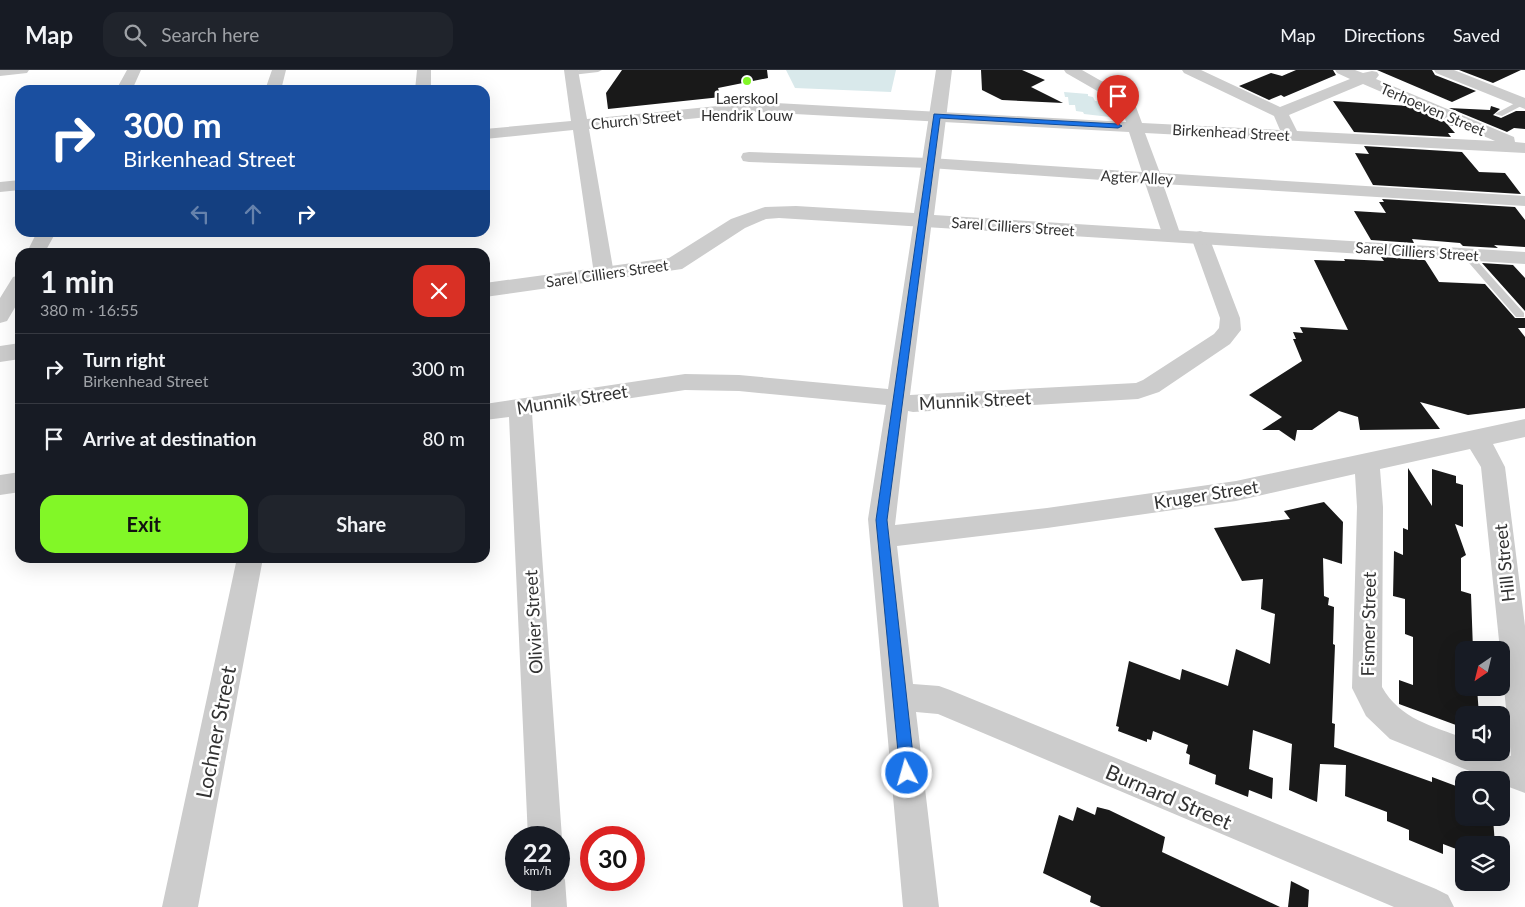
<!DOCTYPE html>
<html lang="en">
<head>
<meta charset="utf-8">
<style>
  body { margin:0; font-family:Lato,sans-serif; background:#20242c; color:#f1f3f6; height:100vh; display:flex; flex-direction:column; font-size:19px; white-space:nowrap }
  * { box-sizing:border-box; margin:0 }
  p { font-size:16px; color:#9ea1a6 }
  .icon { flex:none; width:28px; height:28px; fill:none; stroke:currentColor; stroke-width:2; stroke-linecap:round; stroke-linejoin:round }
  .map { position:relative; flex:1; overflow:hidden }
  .drawer { position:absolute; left:15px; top:178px; width:475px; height:315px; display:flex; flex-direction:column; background:#171b24; border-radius:15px; box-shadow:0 5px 20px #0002 }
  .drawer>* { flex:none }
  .banner { position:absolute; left:15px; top:15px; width:475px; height:152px; border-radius:15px; box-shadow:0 5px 20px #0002; background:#1a4fa0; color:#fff; overflow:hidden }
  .needle { width:32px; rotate:215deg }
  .fabs { position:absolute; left:1455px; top:571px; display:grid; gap:10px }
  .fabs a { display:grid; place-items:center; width:55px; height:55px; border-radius:10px; background:#171b24; box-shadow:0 5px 20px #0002; font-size:25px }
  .speed { position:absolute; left:505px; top:756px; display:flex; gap:10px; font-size:25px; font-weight:700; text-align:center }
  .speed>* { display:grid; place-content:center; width:65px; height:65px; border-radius:50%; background:#171b24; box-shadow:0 5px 20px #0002; line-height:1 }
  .speed small { font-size:12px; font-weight:400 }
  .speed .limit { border:8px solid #d22; background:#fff; color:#111 }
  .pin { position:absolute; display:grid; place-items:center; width:42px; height:42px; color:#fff; margin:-51px -21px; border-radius:50% 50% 50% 0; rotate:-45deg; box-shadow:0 0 5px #0007 }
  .pin .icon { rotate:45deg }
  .me { position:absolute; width:55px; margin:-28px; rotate:354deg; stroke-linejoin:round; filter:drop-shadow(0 0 4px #0008) }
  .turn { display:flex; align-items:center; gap:18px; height:105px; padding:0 25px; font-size:22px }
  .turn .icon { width:65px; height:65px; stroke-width:2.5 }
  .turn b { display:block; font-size:35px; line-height:42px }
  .lanes { display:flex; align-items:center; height:48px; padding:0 25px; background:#0003; justify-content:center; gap:25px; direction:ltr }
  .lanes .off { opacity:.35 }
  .round { display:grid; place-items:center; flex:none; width:52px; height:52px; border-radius:15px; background:#20242c }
  .head { display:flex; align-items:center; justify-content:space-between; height:85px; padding:0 25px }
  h1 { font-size:30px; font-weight:700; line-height:38px }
  .cta { display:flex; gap:10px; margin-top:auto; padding:10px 25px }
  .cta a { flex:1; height:58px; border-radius:15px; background:#82f727; color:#111; font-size:20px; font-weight:700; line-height:58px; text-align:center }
  .cta a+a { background:#20242c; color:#f1f3f6 }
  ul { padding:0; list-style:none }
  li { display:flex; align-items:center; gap:15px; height:70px; padding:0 25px; border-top:1px solid #363941 }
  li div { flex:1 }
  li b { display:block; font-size:19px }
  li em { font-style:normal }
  header { display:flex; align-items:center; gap:30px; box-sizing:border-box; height:70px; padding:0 25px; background:#171b24; border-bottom:1px solid #363941 }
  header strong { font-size:24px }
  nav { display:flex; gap:28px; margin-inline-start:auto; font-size:18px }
  .search { width:350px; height:45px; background:#20242c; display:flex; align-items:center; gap:12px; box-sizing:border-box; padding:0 18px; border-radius:15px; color:#9ea1a6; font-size:19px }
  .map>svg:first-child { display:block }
  .green { fill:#d9e9eb }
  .building { fill:#191919 }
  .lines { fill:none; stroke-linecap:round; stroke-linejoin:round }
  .service { fill:#ccc; fill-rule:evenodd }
  .minor { fill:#ccc; fill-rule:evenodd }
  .tertiary { fill:#ccc; fill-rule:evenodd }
  .route { fill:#1a73e8; stroke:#114b97 }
  .poi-dot { fill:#82f727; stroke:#fff; stroke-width:2 }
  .labels { text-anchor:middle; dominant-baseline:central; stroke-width:5; stroke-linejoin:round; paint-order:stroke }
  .far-poi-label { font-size:15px; fill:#323232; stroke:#fff }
  .far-street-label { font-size:15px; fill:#323232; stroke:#fff }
  .street-label { font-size:18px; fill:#323232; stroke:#fff }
  .near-street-label { font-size:21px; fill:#323232; stroke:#fff }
</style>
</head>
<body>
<header>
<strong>Map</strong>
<div class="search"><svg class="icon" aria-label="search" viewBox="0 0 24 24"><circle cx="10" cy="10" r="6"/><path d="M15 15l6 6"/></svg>Search here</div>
<nav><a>Map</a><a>Directions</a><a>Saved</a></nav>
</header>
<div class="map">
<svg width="1525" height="837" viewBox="0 0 1525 837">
  <rect width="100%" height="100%" fill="#fff"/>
  <path class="green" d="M786 0H896L891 22 795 18Z
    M1064 22 1088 24V26L1093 27 1095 31 1110 32 1113 40H1108L1110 47 1084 44 1083 42 1076 41 1075 35H1069L1068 27H1065Z"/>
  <path class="building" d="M622 0H767L768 8 718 18 721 27 608 39 606 23Z
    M981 0H1022L1045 10 1031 17 1063 33 1002 30 982 20Z
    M1296 0H1333L1336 5 1284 27 1281 25 1269 30 1239 16 1271 3 1282 6Z
    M1377 0H1432L1435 5 1476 21 1452 32Z
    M1459 0H1521L1493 13Z
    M1333 31 1409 36 1455 56 1448 55 1455 63H1448L1451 67 1354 62Z
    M1491 36 1500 39 1493 45 1501 48 1516 41H1525V59L1514 58 1507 62 1449 38 1490 40Z
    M1364 76 1462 82 1479 102 1505 103 1521 124 1373 115 1355 83 1369 84Z
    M1382 129 1515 137 1525 150V177L1494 175 1498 178 1463 176 1460 173 1412 169 1414 173 1371 170 1354 141 1386 143 1379 132H1384Z
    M1381 187 1425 190 1439 212 1485 214 1515 248H1525V258H1518L1525 267V338L1468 345 1420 332 1440 359 1360 360 1358 347 1339 341 1312 360H1297L1295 371 1279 360H1262L1282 347 1249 325 1302 291 1293 269H1296L1293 262 1303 263 1300 257 1348 260 1314 190 1345 191 1344 189 1384 191Z
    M1482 193 1513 195 1525 208V241Z
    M1408 398 1432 436V399L1456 406V413L1463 415V457L1455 454 1466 485 1461 488V521L1471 524 1473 580H1464V618H1477L1479 645H1464V658L1399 634V610L1413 615V567L1405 564V529L1393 526 1394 481 1403 485V458L1408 460Z
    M1324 432 1343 452 1342 494 1323 488 1324 526 1329 528 1328 535 1334 537 1333 574 1335 575 1332 653 1335 654 1334 677 1432 712V707L1464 719V748H1493L1495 775H1464V782L1443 774V784L1409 770V760L1387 751V742L1345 726 1346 695 1320 694 1317 732 1289 720 1292 674 1253 660 1249 699 1273 708 1272 729 1249 720 1248 727 1215 714 1216 705 1189 694 1190 685 1186 683 1188 675 1153 661 1151 670 1147 669V672L1118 661 1119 657 1116 656 1129 591 1180 610 1182 599 1228 616 1236 579 1270 594 1275 544 1261 539 1263 509 1242 511 1214 458 1290 449 1284 441Z
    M1077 737 1095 745 1097 737 1109 740 1165 767 1162 782 1280 837H1101L1090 832 1091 826 1043 803 1059 745 1073 751Z
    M1291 811 1309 820 1308 837H1288Z"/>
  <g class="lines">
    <path class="service" d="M579 0H602L598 2 572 5 568 3Z
      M1519 31H1525V34L1502 46 1495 44Z
      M1466 181 1469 182 1524 243V247H1516L1463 186V182Z"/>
    <path class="minor" d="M0 0H29L27 3 0 6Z
      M127 0H141L132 20H116Z
      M272 0H286L281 20H265Z
      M417 0H431V20H415Z
      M564 0H578L587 49 758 32 1126 52 1120 34 1066 3 1064 0H1082L1133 29 1142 53 1280 60 1274 46 1184 3 1182 0H1201L1280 37 1350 9 1337 3 1335 0H1355L1363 3 1372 1 1377 2 1379 5 1376 9 1514 67 1515 72 1525 73V83L1145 63 1160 103 1525 126V136L1163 114 1181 166 1179 170 1172 172 1165 170 1163 166 1145 113 930 98 749 92 743 91 741 87 743 83 749 82 930 88 1142 102 1129 62 758 42 589 59 614 204 611 208 604 210 597 208 594 204 573 60 485 69V59L571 51ZM1363 14 1495 71 1297 61 1289 45Z
      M1434 0H1454L1525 28V39L1436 3Z
      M20 110V120L0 122V112Z
      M923 144 930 146 932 150 910 325 1136 313 1143 310 1214 264 1219 258 1220 248 1191 167 1193 163 1200 161 1207 163 1209 167 1240 248 1241 260 1230 274 1159 322 1138 329 913 342 908 341 895 455 1047 438 1236 411 1525 349V367L1493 374 1505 397 1525 556V723L1501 714V710H1492L1390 669 1366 646 1352 618 1357 437 1355 404 1236 431 1047 458 897 476 913 614 939 616 950 620 1436 819 1448 825 1454 837H1394L938 644 916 642 939 837H903L868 449 886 335 739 321 685 320 532 343 562 768 559 775V768H528L509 347 485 350V334L685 304 739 305 888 319 914 150 916 146ZM1470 379 1481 397 1511 686 1501 682H1464V668C1432 656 1400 649 1382 617L1383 437 1380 399Z
      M37 162H56L45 182H27Z
      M20 205V229L7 251 0 253V228L13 207Z
      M20 402V422L0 425V405Z
      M237 488H263L198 837H162Z
      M559 797 565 810 567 837H531V810H559Z"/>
    <path class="tertiary" d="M936 0H952L934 145 1525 182V194L779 148 766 149 745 158 682 199 485 227V213L669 188 731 149 765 137 796 136 914 143Z
      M20 273V289L0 292V276Z"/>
  </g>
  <path class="route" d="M934 44 1118 54 1122 56 1118 58 940 48 887 450 915 703 913 708 907 710 902 708 900 703 876 450Z"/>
  <circle class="poi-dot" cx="747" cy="11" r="5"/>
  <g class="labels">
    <g class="far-poi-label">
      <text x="747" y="28">Laerskool<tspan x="747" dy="17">Hendrik Louw</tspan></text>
    </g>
    <g class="far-street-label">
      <text transform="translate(1433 39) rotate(23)">Terhoeven Street</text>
      <text transform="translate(636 49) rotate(-6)">Church Street</text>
      <text transform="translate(1231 62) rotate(3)">Birkenhead Street</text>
      <text transform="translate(1137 107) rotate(3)">Agter Alley</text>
      <text transform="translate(1013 156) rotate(4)">Sarel Cilliers Street</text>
      <text transform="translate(1417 181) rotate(4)">Sarel Cilliers Street</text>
      <text transform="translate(607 203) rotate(-8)">Sarel Cilliers Street</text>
    </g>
    <g class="street-label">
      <text transform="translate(572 329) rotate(-9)">Munnik Street</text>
      <text transform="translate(975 330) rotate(-3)">Munnik Street</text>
      <text transform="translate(1206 424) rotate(-9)">Kruger Street</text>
      <text transform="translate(1504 493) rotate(-96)">Hill Street</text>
      <text transform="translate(533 552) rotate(-93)">Olivier Street</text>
      <text transform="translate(1368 554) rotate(-89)">Fismer Street</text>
    </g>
    <g class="near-street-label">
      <text transform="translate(215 662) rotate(-79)">Lochner Street</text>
      <text transform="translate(1169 726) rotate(23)">Burnard Street</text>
    </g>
  </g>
</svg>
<div class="fabs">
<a><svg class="needle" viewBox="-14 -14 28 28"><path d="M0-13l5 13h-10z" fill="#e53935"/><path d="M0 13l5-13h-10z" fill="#9ea1a6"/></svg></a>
<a><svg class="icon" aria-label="sound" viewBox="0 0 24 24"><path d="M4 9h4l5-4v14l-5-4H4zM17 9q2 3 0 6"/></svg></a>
<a><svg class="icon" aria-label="search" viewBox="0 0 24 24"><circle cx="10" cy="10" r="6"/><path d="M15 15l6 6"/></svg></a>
<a><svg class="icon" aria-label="layers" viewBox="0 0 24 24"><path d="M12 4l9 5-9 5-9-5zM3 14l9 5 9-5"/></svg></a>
</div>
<div class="speed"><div>22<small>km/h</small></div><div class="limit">30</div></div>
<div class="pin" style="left:1118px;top:56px;background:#d93025"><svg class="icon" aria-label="arrive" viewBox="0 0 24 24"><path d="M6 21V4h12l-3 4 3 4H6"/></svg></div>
<svg class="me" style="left:907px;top:703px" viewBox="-20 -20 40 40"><circle r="17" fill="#1a73e8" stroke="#fff" stroke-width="3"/><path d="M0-11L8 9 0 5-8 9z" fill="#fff"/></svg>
<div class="banner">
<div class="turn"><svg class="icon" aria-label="right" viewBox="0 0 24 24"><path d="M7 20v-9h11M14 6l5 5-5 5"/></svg><div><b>300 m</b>Birkenhead Street</div></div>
<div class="lanes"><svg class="icon off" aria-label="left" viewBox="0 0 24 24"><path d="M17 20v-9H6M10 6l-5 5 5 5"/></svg><svg class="icon off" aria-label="ahead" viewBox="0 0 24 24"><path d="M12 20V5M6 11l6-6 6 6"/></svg><svg class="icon" aria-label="right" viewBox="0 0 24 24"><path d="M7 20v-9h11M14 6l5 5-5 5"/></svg></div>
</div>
<section class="drawer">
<div class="head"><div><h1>1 min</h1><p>380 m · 16:55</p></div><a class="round" style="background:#d93025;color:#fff"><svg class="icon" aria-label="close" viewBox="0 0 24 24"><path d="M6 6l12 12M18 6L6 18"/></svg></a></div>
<ul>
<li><svg class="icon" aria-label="right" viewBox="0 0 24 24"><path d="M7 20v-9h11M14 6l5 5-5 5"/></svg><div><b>Turn right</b><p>Birkenhead Street</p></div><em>300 m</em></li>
<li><svg class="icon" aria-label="arrive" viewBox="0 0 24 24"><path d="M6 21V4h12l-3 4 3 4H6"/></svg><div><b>Arrive at destination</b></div><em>80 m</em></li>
</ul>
<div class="cta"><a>Exit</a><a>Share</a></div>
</section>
</div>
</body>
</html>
